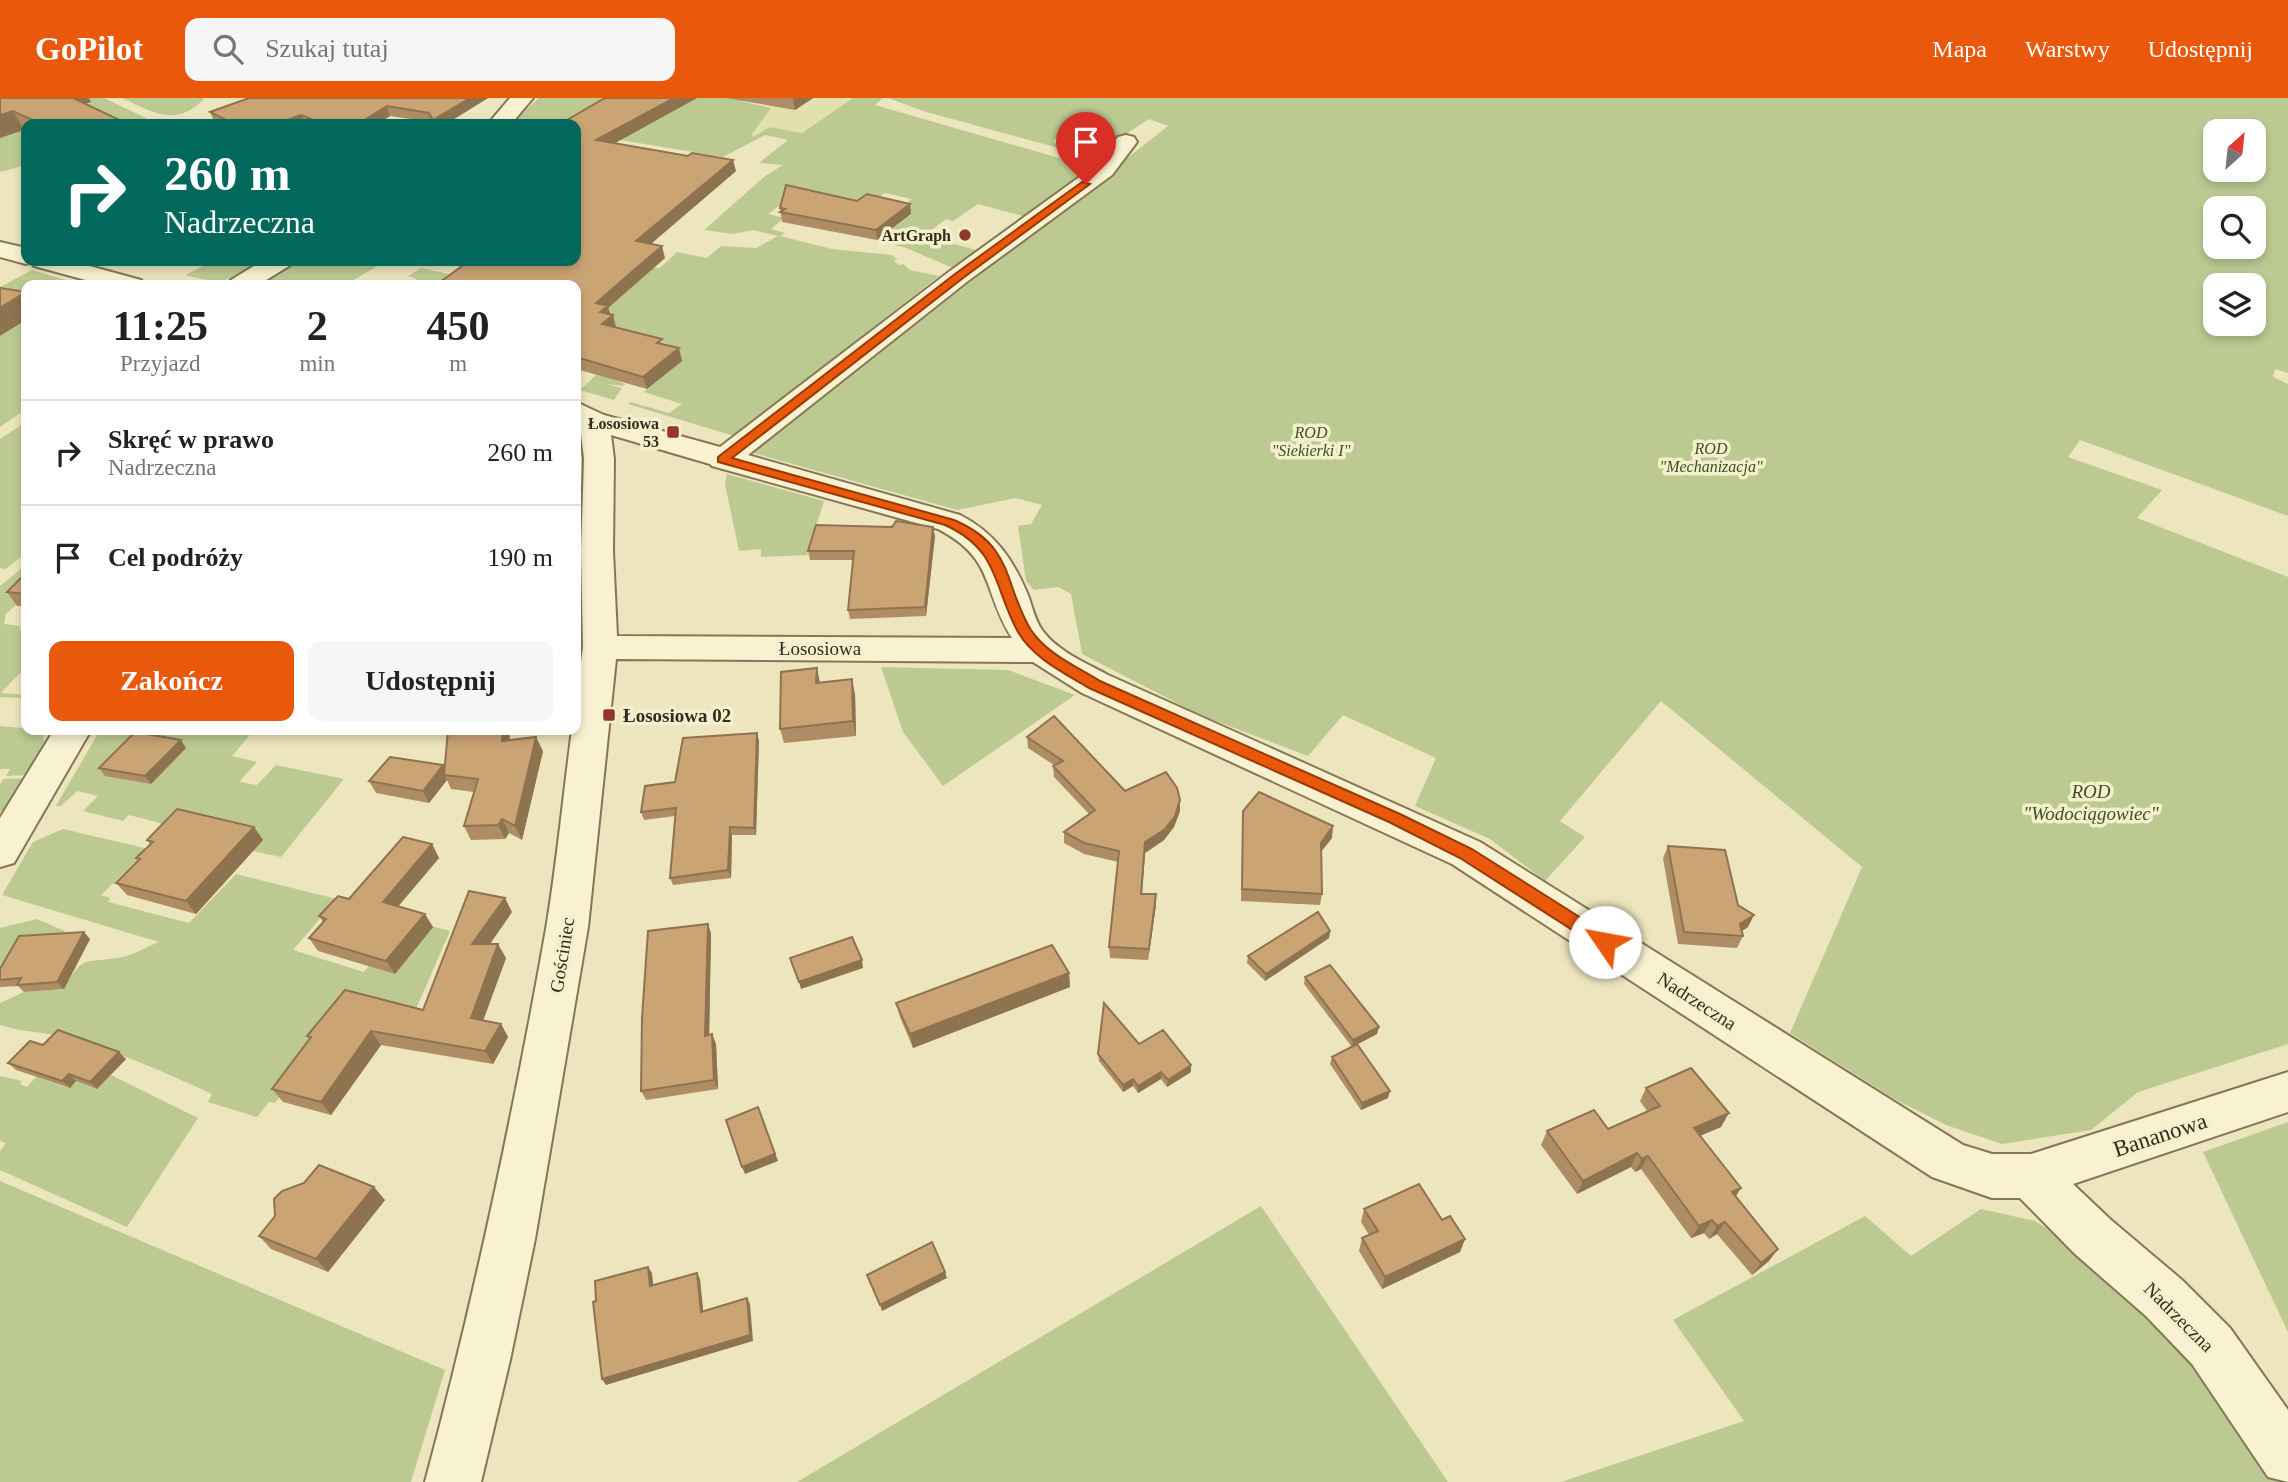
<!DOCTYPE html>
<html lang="pl">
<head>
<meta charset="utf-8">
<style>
  body { margin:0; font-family:"Times New Roman",serif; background:#f6f6f6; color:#222; height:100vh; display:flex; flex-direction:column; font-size:26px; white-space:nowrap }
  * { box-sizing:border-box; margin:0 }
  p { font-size:23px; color:#767676 }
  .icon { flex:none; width:38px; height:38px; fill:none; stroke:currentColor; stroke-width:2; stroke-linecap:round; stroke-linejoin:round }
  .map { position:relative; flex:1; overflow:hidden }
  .side { position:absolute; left:21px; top:182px; width:560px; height:455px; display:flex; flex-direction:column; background:#fff; border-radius:14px; box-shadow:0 4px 10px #0003 }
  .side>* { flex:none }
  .hud { position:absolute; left:21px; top:21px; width:560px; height:147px; border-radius:14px; box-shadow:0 4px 10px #0003; background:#00695c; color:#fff; overflow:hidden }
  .needle { width:46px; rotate:27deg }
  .tools { position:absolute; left:2203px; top:21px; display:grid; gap:14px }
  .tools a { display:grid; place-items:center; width:63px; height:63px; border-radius:14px; background:#fff; box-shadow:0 4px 10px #0003; font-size:35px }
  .pin { position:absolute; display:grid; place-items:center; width:60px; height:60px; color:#fff; margin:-72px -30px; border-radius:50% 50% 50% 0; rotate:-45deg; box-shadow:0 0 7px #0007 }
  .pin .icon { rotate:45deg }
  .me { position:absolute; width:77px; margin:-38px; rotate:303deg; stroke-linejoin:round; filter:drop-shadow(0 0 5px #0008) }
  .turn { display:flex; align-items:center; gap:24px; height:147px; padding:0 28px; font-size:32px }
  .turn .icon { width:91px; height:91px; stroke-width:2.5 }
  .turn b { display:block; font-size:49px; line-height:60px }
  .eta { display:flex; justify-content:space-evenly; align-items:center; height:119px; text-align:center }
  .eta b { font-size:42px; font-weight:700; line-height:49px }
  .primary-button { display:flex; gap:14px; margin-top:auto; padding:14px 28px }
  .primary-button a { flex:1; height:80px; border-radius:14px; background:#ea580c; color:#fff; font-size:28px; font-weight:700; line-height:80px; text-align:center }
  .primary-button a+a { background:#f6f6f6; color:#222 }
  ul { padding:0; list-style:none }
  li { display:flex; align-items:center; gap:21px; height:105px; padding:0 28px; border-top:2px solid #e0e0e0 }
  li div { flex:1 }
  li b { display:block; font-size:26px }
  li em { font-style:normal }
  header { display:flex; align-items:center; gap:42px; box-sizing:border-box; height:98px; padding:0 35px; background:#ea580c; color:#fff }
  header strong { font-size:33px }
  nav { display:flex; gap:38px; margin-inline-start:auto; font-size:24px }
  .search { width:490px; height:63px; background:#f6f6f6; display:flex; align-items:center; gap:18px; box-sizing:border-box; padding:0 24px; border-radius:14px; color:#767676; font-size:26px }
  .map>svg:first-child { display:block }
  .farmland { fill:#e2e1ab }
  .green { fill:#bcca92; fill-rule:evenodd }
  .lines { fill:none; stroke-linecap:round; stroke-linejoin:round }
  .minor-casing { stroke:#857657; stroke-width:4 }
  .minor { fill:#f8f2d1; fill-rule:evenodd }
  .wall { fill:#af8d64 }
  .shaded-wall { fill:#8e7351 }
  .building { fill:#cba474; stroke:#8e7351; stroke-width:2 }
  .route { fill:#ea580c; stroke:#983908; stroke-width:2 }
  .poi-dot { fill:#933628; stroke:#f4efcd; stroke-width:2.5 }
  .labels { text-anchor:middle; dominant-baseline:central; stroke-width:7; stroke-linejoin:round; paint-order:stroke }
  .far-poi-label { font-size:16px; font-weight:bold; fill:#342b1c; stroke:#f4efcd; text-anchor:end }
  .far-park-label { font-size:16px; font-style:italic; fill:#3e5022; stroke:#f4efcd }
  .street-label { font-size:19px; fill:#342b1c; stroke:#f4efcd }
  .poi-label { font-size:19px; font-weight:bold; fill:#342b1c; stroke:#f4efcd; text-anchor:start }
  .park-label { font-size:19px; font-style:italic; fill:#3e5022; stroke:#f4efcd }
  .near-street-label { font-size:23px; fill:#342b1c; stroke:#f4efcd }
</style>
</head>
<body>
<header>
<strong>GoPilot</strong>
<div class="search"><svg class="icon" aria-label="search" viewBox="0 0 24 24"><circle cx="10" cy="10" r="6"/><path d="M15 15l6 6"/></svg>Szukaj tutaj</div>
<nav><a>Mapa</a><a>Warstwy</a><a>Udostępnij</a></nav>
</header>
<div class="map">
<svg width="2288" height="1384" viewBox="0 0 2288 1384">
  <rect width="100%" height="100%" fill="#ede5be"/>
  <path class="farmland" d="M779 0H853L802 35 770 29 753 40 751 36 771 10 768 7Z"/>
  <path class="green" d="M89 0H104L146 20V23L142 26H26V67L0 74V34L91 5Z
    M122 0H203L204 1C176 30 152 14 122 0Z
    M539 0H745L741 3 771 10 752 36 753 39 770 29 802 35 853 0H883L875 7 1094 70 1057 97 1047 101 1049 103 1026 119 978 106 953 123 946 121 929 134 943 139 940 142 979 153 953 170 906 150 877 142 911 117 896 112 912 101 885 95 841 125 786 103 768 116 784 120 771 131 785 135 780 138 832 151 892 157 897 161 894 163 899 167 903 166 910 172 939 178 734 338 628 306 631 304 669 315 682 306 644 294 681 263 612 281 625 286 624 288 606 286 622 290 614 302 580 292 598 275 576 187H424L412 184 417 181 408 178 421 170 462 179 497 163 660 170 677 154 707 160 721 148 756 150 778 138 753 132 733 136 704 132 765 78 783 67 759 65 788 42 765 37 723 59 608 40 576 26H534L514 22Z
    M888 0H2288V275L2275 271 2273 279 2288 286V418L2080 342 2068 359 2162 392 2137 420 2288 479V946L2138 994 2091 1032 2002 1046 1946 1027 1896 1002 1790 935 1862 769 1661 603 1560 723 1585 739 1545 783 1490 741 1415 708 1436 660 1343 617 1308 658 1200 617 1082 556 1071 496 1058 489 1034 492 1026 483 1018 428 1031 426 1042 407 1016 400 957 412 753 355C756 343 765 340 776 337L1168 28 1149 21 1120 40 1080 29 1054 42V45L1086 54 1106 44H1113L1095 56 1084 57 923 13ZM2216 33H2254V72H2216ZM2216 110H2254V149H2216ZM2216 187H2254V226H2216Z
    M213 163H264L219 185 185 177Z
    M294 163H386L345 187H253Z
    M32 172 83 187H26V213L0 208V189Z
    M26 222V311L0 329V238Z
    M26 324V455L6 471 0 470V341Z
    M727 376 824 403 807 457 761 459V451L739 453 725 386Z
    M26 467V498L6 516 4 526 20 528 19 532 26 531V575H20L1 595 26 597V600L0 599V488Z
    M881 569 1008 572 1075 597 943 688 903 634Z
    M0 628 43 632 44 644 29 677 6 678 10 671H0Z
    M100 632H254L232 658 257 664 239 684 257 687 276 667 344 681 281 759C229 750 180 729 129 717L123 723 83 713 98 698 77 693 61 708H56Z
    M31 680 13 710 0 714V687L3 681Z
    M63 731 149 751 101 797 110 800 108 804 189 825 236 776 337 801 293 852 364 874 369 868 395 876 431 828 450 833 412 920 354 905 275 1005 269 1004 257 1019 208 1004 212 996C164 974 116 952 64 939 43 934 21 934 0 927V905L24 894 64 891C82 858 83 865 117 860 130 859 146 849 159 844L2 797 33 744Z
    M37 821 65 833 0 890V830Z
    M111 977 198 1020 127 1129 0 1072V1053L6 1045 0 1043V978L22 983 20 986 27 989 36 979 69 990 76 983 97 991Z
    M2288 1024V1234L2203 1054Z
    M0 1083 445 1272 411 1384H0Z
    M1261 1108 1448 1384H797Z
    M1981 1111 2035 1123 2081 1152 2241 1310 2281 1384H1561L1744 1323 1673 1222 1865 1118 1911 1158Z"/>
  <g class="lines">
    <g class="minor-casing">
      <path id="minor" d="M510 0H533L511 26H488Z
        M1126 37 1134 39 1137 44 1112 77 968 183 748 357 960 417C995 435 1013 461 1028 497 1032 508 1035 522 1042 532 1057 553 1086 565 1108 577L1480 744 1963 1047 1992 1056H2031L2288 974V1014L2073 1086 2111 1122 2182 1182 2230 1230 2288 1312V1384L2268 1379 2192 1266 2146 1218 2075 1156 2020 1100H1992L1932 1079 1452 766 1082 595 1033 564 616 561 588 829 535 1141 510 1262 481 1384H425C474 1202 513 1017 546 831 557 765 563 698 572 632H576V601L583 549 581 453 584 361 580 327 576 325V304L604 317 720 349 950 173 1096 67 1118 39ZM611 337 710 366 712 368 938 431C996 461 982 493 1012 540L617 538 613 453 614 361Z
        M0 144 26 150V163H71L141 182 145 187H104L34 168 31 164 26 166 0 159Z
        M262 163H293L289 168 258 187H227L231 182Z
        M54 632H91L14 765 0 769V720Z"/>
    </g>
    <use href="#minor" class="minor"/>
  </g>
  <path class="wall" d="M0 0 91 4 86 6 127 26H26V33L24 32Z
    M249 0H488L446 26H433L432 24 390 18 377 26H220L214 23 210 14Z
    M697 0 614 45 736 73 651 146 665 160 608 210 610 217H613L616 229 664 246 682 263 647 291 576 271V26Z
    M726 0H813L795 12Z
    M857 103 910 106 911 116 877 142 782 124 780 110Z
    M205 163H241L232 168H226Z
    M892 429 935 438 926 518 850 521 848 512 853 462H810L808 453Z
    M26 475V508H17L7 494Z
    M820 584 855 596 856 638 784 645 780 631Z
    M448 632H510L509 642 543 653 522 742 509 735 505 741 471 742 464 728 474 694 451 691 447 682 429 705 376 695 369 683 443 667 445 670Z
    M757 635 759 643 756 737H732L731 780 673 787 670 780 675 718 644 722 641 714 675 684Z
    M1027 639 1125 693 1180 702V713L1174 729 1164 742 1145 755 1142 796 1156 807 1148 862 1110 860 1109 849 1118 764 1084 756 1064 745V734L1089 716 1054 679 1053 668 1054 667 1028 650Z
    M186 650 151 686 105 678 99 670Z
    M1243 713 1332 740 1321 754 1322 796 1320 807 1241 803Z
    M254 729 263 742 196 816 127 797 116 785 138 763 136 760 150 746 147 742Z
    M432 746 439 760 398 808 433 829 395 876 318 853 309 840 323 824 319 818 349 801Z
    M1668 748 1738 807 1748 829 1742 833 1743 838 1737 850 1678 846 1663 760Z
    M512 814 490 846 506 860 483 922 501 926 508 939 493 966 381 947 331 1017 283 1004 272 991 310 942 307 938 423 912Z
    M708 826 711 836 709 937 712 936 716 946 718 991 646 1002 641 993Z
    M1330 833 1329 840 1265 883 1247 865 1248 858Z
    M90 841 64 891 24 894 18 888 1 889 0 888V871Z
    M1069 875 1070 889 913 950 900 919 896 905Z
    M1305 879 1377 936 1358 946 1388 1000 1361 1012 1330 966 1332 959 1352 949 1304 886Z
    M1139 946 1191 967V974L1167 989 1161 981 1138 995 1133 988 1123 994 1099 963 1098 956Z
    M43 947 126 961 97 991 76 983 70 990 16 972 8 965Z
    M1646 990 1721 1029 1700 1038 1736 1098 1769 1163 1752 1177 1717 1136 1709 1141 1704 1135 1691 1140 1641 1071 1635 1074 1631 1069 1577 1096 1541 1047 1547 1033 1608 1031 1647 1013 1640 1003Z
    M385 1102 328 1174 271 1151 259 1138 275 1118Z
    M1364 1111 1442 1122 1465 1141 1460 1154 1382 1191 1359 1153 1362 1140 1369 1137 1361 1124Z"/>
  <path class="shaded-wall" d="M61 0H89L91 4 68 12Z
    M470 0H488L446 26H435L433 22Z
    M674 0H697L599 54 596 42Z
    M795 0H813L795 12 793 1Z
    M387 8 390 18 377 26H358Z
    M13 13 24 32 0 40V17Z
    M301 17 305 26H276Z
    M733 62 736 73 640 155 636 143Z
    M910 106 911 116 877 142 876 132Z
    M662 148 665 160 608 210 611 218 613 217 616 230 606 238 596 205Z
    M223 163H241L232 168H226Z
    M26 194V222L0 238V210Z
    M679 250 682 263 647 291 643 279Z
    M933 429 935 438 926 518 925 509Z
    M817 570 820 585H816Z
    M852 581 855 596 856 638 853 623Z
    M503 632H510L509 657 502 643Z
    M757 635 759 643 756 737 754 730Z
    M536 639 543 653 522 742 515 728Z
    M181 642 186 650 151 686 145 678Z
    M443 667 449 677H444L447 682 429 705 423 693Z
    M1180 702V713L1174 729 1164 742 1145 755 1141 807 1145 744Z
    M502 721 509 735 505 741 498 727Z
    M1333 728 1332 740 1319 756 1321 745Z
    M254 729 263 742 196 816 186 803Z
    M730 729 732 737 731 780 728 772Z
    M432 746 439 760 391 817 383 804Z
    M1156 796V807L1148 862 1149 851Z
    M505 800 512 814 480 860 472 846Z
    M425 816 433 829 395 876 386 863Z
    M1754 817 1748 829 1734 838 1740 826Z
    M708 826 711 836 709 947 705 938Z
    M1330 833 1329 840 1265 883 1266 876Z
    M84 834 90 841 64 891 57 884Z
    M498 846 506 860 479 934 471 920Z
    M862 862 863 870 801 891 799 884Z
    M1069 875 1070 889 913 950 910 936Z
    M501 926 508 939 493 966 485 953Z
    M1379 929 1377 936 1352 949 1353 942Z
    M371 933 381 947 331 1017 321 1004Z
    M712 936 716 946 718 991 714 982Z
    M119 954 126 961 97 991 90 984Z
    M1191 967V974L1167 989 1168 982Z
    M1161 974V981L1138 995V988Z
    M69 976 76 983 70 990 62 983Z
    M1133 981V988L1123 994V987Z
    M1390 993 1388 1000 1361 1012 1362 1005Z
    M1729 1015 1721 1029 1687 1043 1694 1030Z
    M761 1016 778 1063 745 1076 742 1069Z
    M1637 1055 1631 1069 1577 1096 1583 1083Z
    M1648 1058 1641 1071 1635 1074 1642 1061Z
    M374 1089 385 1102 328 1174 316 1161Z
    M1741 1090 1733 1103 1732 1094Z
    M1712 1122 1704 1135 1691 1140 1699 1128Z
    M1725 1124 1717 1136 1709 1141 1717 1128Z
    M1465 1141 1460 1154 1382 1191 1385 1179Z
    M1778 1151 1769 1163 1752 1177 1761 1165Z
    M648 1169 652 1175 654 1194 650 1188Z
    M945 1174 947 1180 882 1213 880 1207Z
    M697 1175 700 1181 704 1220 701 1214Z
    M747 1200 750 1206 753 1243 606 1287 602 1281Z"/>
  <path class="building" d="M0 0H73L126 25 123 26H41L13 13 0 17Z
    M249 0H470L433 22 429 15 387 8 358 26H323L301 17 276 26H234L210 14Z
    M605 0H674L596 42 688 58 692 55 733 62 636 143 662 148 596 205 608 208 600 214 613 217 602 226 662 241 657 245 679 250 643 279 576 259V187H436L469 163H576V26H560Z
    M786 87 857 103 867 96 910 106 876 132 780 114 785 111 780 110Z
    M0 190 26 194 0 210Z
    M896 423 933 429 925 509 848 512 854 453H808L816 427 892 429Z
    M26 475V496L7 494Z
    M817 570 816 585 852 581 853 623 780 631 781 574Z
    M1054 618 1125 693 1166 674 1177 690 1180 702 1175 718 1165 731 1145 744 1141 796H1156L1149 851 1109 849 1119 753 1084 745 1064 734 1095 712 1053 668 1063 663 1027 639Z
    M448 632H503L502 643 536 639 515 728 502 721 498 727 464 728 478 681 444 677Z
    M135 634 181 642 145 678 99 670Z
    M757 635 754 730 730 729 728 772 670 780 676 710 641 714 645 688 675 684 683 640Z
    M390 659 443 667 423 693 369 683Z
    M1259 694 1333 728 1321 745 1322 796 1242 791 1243 713Z
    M177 711 254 729 186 803 116 785 140 761 136 760 153 744 147 742Z
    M403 739 432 746 383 804 425 816 386 863 309 840 326 821 319 818 338 798 349 801Z
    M1668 748 1725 752 1738 807 1754 817 1740 826 1743 838 1684 834Z
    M469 793 505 800 472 846H498L471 920 501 926 485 953 371 933 321 1004 272 991 311 939 307 938 345 892 423 912Z
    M1318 814 1330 833 1266 876 1248 858Z
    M708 826 705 938 712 936 714 982 641 993 642 920 648 833Z
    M84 834 57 884 17 887 21 880 0 882V871L19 838Z
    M852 839 862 862 799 884 790 860Z
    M1052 847 1069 875 910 936 896 905Z
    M1330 867 1379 929 1353 942 1305 879Z
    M1104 905 1139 946 1163 932 1191 967 1168 982 1161 974 1138 988 1133 981 1123 987 1098 956Z
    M58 932 119 954 90 984 69 976 62 983 8 965 30 943 43 947Z
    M1357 946 1390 993 1362 1005 1332 959Z
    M1691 970 1729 1015 1694 1030 1741 1090 1732 1094 1778 1151 1761 1165 1725 1124 1717 1128 1712 1122 1699 1128 1648 1058 1642 1061 1637 1055 1583 1083 1547 1033 1594 1012 1608 1031 1660 1008 1646 990Z
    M758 1009 775 1056 742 1069 726 1022Z
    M319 1067 374 1089 316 1161 259 1138 275 1118 274 1101 282 1093 304 1085Z
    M1419 1086 1442 1122 1450 1118 1465 1141 1385 1179 1362 1140 1378 1133 1364 1111Z
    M932 1144 945 1174 880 1207 867 1177Z
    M648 1169 650 1188 697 1175 701 1214 747 1200 750 1237 602 1281 593 1204 596 1203 595 1183Z"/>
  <path class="route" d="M1082 84 1090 86 963 180 732 360 954 422C1015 448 1003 486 1031 532 1046 555 1077 569 1100 583L1400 716 1472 751 1611 839 1614 844 1611 849H1599L1460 760 1389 724 1089 590C1064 575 1033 560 1018 534 993 489 1000 452 945 427L718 364V359L955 176Z"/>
  <g class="poi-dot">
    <circle cx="965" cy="137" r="7"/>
    <rect x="666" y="327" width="14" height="14" rx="3.5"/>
    <rect x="602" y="610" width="14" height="14" rx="3.5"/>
  </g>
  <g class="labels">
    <g class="far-poi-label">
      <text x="951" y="137">ArtGraph</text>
      <text x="659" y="325">Łososiowa<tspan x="659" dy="18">53</tspan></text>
    </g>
    <g class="far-park-label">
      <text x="1311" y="334">ROD<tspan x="1311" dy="18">"Siekierki I"</tspan></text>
      <text x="1711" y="350">ROD<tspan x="1711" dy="18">"Mechanizacja"</tspan></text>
    </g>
    <g class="street-label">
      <text x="820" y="550">Łososiowa</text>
      <text transform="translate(562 857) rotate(-81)">Gościniec</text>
      <text transform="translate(1697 903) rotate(33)">Nadrzeczna</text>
      <text transform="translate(2179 1219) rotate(45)">Nadrzeczna</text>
    </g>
    <g class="poi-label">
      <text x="623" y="617">Łososiowa 02</text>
    </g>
    <g class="park-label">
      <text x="2091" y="693">ROD<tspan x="2091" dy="22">"Wodociągowiec"</tspan></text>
    </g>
    <g class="near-street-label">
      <text transform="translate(2160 1037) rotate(-18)">Bananowa</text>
    </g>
  </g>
</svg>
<div class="tools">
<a><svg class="needle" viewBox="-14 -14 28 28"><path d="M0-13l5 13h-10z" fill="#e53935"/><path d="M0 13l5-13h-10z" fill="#767676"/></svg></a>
<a><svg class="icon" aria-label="search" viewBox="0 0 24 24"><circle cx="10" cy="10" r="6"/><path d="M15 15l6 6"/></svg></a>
<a><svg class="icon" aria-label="layers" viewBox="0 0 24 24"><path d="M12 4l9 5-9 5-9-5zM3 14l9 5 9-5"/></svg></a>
</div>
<div class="pin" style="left:1086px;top:86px;background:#d93025"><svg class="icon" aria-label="arrive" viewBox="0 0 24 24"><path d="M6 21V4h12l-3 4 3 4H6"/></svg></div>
<svg class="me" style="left:1605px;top:844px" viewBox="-20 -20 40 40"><circle r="19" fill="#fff"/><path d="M0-13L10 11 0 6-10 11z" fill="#ea580c"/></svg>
<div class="hud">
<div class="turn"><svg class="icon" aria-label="right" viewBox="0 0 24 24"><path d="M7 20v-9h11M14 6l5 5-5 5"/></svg><div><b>260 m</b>Nadrzeczna</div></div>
</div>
<section class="side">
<div class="eta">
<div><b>11:25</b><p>Przyjazd</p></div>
<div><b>2</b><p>min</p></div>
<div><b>450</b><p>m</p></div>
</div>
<ul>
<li><svg class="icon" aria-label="right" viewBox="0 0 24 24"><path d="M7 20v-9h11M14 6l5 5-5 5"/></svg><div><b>Skręć w prawo</b><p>Nadrzeczna</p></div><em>260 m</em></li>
<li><svg class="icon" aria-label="arrive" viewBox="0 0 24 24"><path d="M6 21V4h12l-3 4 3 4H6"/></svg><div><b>Cel podróży</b></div><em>190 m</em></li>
</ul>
<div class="primary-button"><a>Zakończ</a><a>Udostępnij</a></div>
</section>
</div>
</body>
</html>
